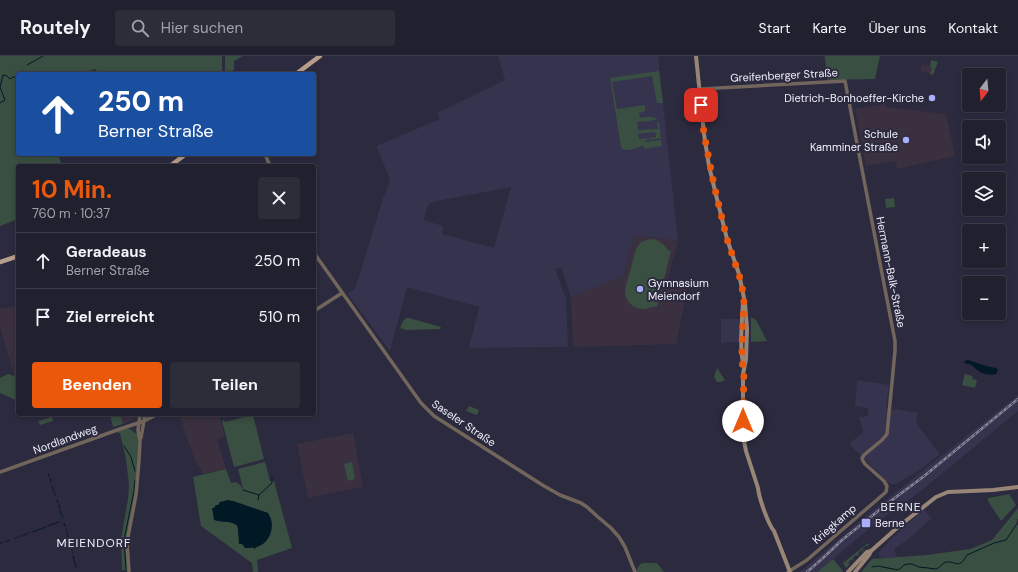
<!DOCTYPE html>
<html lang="de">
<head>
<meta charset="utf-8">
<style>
  body { margin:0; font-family:"DM Sans",sans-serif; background:#2d2d3a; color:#f1f3f6; height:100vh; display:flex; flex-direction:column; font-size:15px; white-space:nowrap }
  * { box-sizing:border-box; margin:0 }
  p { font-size:13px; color:#a2a3aa }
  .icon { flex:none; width:22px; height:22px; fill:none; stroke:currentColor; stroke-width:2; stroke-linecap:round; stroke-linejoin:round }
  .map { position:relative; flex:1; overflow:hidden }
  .sheet { position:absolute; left:16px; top:108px; width:300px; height:252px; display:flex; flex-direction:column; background:#21202e; border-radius:4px; box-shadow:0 2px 6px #0003,0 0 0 1px #3e3e4a }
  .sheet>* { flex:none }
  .top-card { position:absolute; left:16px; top:16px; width:300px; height:84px; border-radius:4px; box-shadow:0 2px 6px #0003,0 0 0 1px #3e3e4a; background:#1a4fa0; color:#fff; overflow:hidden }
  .needle { width:26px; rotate:196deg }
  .tools { position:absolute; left:962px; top:12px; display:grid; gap:8px }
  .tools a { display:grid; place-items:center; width:44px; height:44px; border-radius:4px; background:#21202e; box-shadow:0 2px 6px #0003,0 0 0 1px #3e3e4a; font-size:20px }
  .pin { position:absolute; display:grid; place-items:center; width:34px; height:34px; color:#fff; margin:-17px; border-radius:8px; box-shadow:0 2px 6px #0006 }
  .me { position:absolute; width:44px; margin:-22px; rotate:0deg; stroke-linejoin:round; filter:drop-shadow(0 0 3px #0008) }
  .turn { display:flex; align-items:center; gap:14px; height:84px; padding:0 16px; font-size:18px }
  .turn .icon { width:52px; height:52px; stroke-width:2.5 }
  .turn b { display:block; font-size:28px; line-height:34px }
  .round { display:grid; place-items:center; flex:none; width:42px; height:42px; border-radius:4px; background:#2d2d3a }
  .head { display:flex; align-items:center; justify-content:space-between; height:68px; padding:0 16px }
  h1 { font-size:24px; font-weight:700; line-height:30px; color:#ea580c }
  .cta { display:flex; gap:8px; margin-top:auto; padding:8px 16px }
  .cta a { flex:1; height:46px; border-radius:4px; background:#ea580c; color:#fff; font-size:16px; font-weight:700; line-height:46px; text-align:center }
  .cta a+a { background:#2d2d3a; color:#f1f3f6 }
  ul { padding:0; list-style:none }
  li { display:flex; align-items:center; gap:12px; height:56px; padding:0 16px; border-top:1px solid #3e3e4a }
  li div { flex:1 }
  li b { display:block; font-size:15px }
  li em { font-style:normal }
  header { display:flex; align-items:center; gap:24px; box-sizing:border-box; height:56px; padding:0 20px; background:#21202e; border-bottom:1px solid #3e3e4a }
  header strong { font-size:19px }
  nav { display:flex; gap:22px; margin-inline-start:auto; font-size:14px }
  .search { width:280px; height:36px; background:#2d2d3a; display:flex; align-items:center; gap:10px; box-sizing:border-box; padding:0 14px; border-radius:4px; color:#a2a3aa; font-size:15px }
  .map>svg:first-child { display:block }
  .built { fill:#35334d; fill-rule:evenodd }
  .education { fill:#3a303f }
  .green { fill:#394f41; fill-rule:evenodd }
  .water { fill:#011924 }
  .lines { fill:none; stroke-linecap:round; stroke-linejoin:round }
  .stream { stroke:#011924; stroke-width:1 }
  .tertiary { stroke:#72665c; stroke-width:3.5 }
  .secondary { stroke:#998576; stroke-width:4 }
  .primary { stroke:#b79e8a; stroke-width:4.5 }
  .rail-casing { stroke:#888697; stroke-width:2.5 }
  .rail { stroke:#2c2a3e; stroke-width:1; stroke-dasharray:3; stroke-linecap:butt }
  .route { stroke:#ea580c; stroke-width:7; stroke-dasharray:0 12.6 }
  .poi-dot { fill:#abaffb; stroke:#2c2a3e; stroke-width:1.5 }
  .labels { text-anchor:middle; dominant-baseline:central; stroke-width:4; stroke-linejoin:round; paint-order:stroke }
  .street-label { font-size:11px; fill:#efeefb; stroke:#2c2a3e }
  .poi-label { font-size:11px; fill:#efeefb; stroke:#2c2a3e; text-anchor:end }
  .neighbourhood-label { font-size:12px; letter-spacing:1px; fill:#efeefb; stroke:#2c2a3e }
</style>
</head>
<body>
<header>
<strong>Routely</strong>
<div class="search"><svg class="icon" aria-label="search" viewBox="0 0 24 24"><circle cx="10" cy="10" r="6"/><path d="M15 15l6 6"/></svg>Hier suchen</div>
<nav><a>Start</a><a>Karte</a><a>Über uns</a><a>Kontakt</a></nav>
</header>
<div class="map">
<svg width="1018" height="516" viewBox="0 0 1018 516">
  <rect width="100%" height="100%" fill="#2c2a3e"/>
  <path class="built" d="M498 0H658L678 185 635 179 623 221 571 241 561 211 555 213 566 243 568 291 469 292 479 251 407 231 390 295 348 238 355 233 384 139H385L390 123 376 90 440 63 437 57 505 24ZM511 131 494 192 442 178 443 170 424 164 427 152 428 149 431 147 437 145Z
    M721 263H739V286L721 287Z
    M857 324 889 329 886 353 894 354 896 353 918 357 916 367 940 398 921 413 896 428H890L849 388 863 376 859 361 868 360V352L855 350Z
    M1018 339V355L921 435 875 468 817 516H800L867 459Z
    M923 454H924L932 462 910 482 894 493 897 501 882 503 878 497 893 481Z"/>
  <path class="education" d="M922 8 932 11 930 18 920 15Z
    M885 48 886 51 946 58 955 100 897 113 896 105 866 110 855 53Z
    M635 179 678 185 666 229 688 231 676 288 573 291 571 241 623 221Z
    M18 250V319L14 320 0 271V253Z
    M120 358H136V360L133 364 123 368Z
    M179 358H219L225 381 217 383 226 413 202 418 201 413 195 406 194 402Z
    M353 377 363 431 308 442 297 388Z"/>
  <path class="green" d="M0 0H222V18H97L96 13 77 18H18V98H58L62 110H18V163L0 170Z
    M225 0H243L234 5V14L225 17Z
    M824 0H880L875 23 827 24 825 1Z
    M931 4 938 6 933 19 930 18 932 12 930 11Z
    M659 15 663 47H657L652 20 612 26 617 53 645 49V55L639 57 640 62C646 61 653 59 658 64H651V65L637 66 638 74 658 73 657 66H659L661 82 649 84V82L656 81 655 76 638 78 639 83 647 82V84L645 85V86L661 84 662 90 644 93V91L642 90C636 92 628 96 622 93L621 91 610 22Z
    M894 142 895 151 886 152 885 143Z
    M650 183C658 183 663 187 668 194L671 195 657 251C652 250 650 252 645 253 632 254 624 244 625 233L636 193 641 186Z
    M751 261 756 264 767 285 751 286Z
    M406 262H409L441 271 440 273 406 274 400 272 403 265Z
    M717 312 725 324 721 326H717L714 321Z
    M8 318 14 320 18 319V345L0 337V322Z
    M965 318 972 320 973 323 977 324 975 332 962 329Z
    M469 350 479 354 477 359 466 355Z
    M110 358H120L123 368 113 371Z
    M253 359 264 403 234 411 222 365 224 364 225 366Z
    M52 361 53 365 40 369 38 365Z
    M128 372 137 378 139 394 135 440 126 483 127 514H122L121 483 128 443 129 429 126 403 120 377H118V375Z
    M265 406 270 425H274L292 492 257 504 258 516H253L252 507 201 470 193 421 226 413 231 427 236 426 241 430 242 433 243 432 238 413ZM233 445 268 457 270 479C262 492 252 494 240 486L238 473 237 469 230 466 217 465 213 455C217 448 225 447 233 445Z
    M352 406 355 423 348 425 344 408Z
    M1009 438 1016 449 1001 465 988 445V443L989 442Z
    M1018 452V463L1017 464 1016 469H1018V516H861L872 503 927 499 970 493 992 484Z
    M868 487 869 489 867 490H866L862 493 864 495 863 496 861 494 858 498 859 499 858 500 856 499 853 502 854 504V505L852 503 848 507 850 508 846 512 843 507Z
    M833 503 843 515 842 516H817Z
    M644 507H657L664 516H637V513L640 508Z"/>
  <path class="water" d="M968 304 986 310 996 312 998 314 996 318C983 320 980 316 970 308H966L964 305Z
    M228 444 233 445 268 457C275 467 272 481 263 488 260 490 256 491 254 493L253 491 251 492H245L242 488H239L238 473 237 469C228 464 222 467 214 464L212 452H214L216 449H218L220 446Z"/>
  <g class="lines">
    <path class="stream" d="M27 9 43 0
      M19 18 21 15
      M0 47 5 44 0 31 3 19 7 20 10 23 13 21H16L18 19
      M124 390 131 401 135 415
      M49 418V420
      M50 422 51 426
      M52 430 54 435
      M243 434 259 439 258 444
      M55 437V439
      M259 439 272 427V422
      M57 444 58 447
      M59 449 60 453
      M60 455 61 458
      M62 459 63 461
      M64 467 65 470
      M48 470 59 466
      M66 473 67 475
      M33 476 46 471
      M29 477 30 476
      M67 477 68 481
      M24 479 27 478
      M20 480H22
      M15 482 18 481
      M69 484 70 486
      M5 486 10 484
      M0 487H2
      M71 490 72 494
      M73 496V497
      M73 500 76 511
      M872 511 878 510 898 514 901 512 904 509 908 508H912L919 511 928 512 936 513C939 512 941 509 944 507 954 502 958 516 967 499L994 487 1006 484 1016 469
      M126 513 124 484 134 435 135 424"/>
    <path class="tertiary" d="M700 33 845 25 895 285V295L887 378 882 384 864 399 862 402 863 405 865 408 884 425 887 430 886 436 807 504 788 516
      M265 98 270 110
      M314 197 421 347 434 360 544 430 560 439 581 447 587 451 598 461 611 472 619 481 625 491 635 516
      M314 255 342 237
      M141 382 145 358
      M0 416 120 373 144 365 158 358
      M129 516 127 486 136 439 139 405 140 386 138 374 140 358"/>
    <path class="secondary" d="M696 0 704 78 709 110 718 147 727 183 739 218 745 247 747 273 746 303 743 318V380L746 395 758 432C759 442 768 468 774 475L790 516
      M743 246C742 265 739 294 744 311
      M848 516 867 496 871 495
      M855 516 869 499 871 495 898 471 936 441 948 436 993 434 1018 431"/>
    <path class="primary" d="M296 18 320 0
      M170 110 186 98
      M0 206 18 200"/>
    <g class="rail-casing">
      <path id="rail" d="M807 516 823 502 842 484 867 464 888 447 923 421 1018 343"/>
    </g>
    <use href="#rail" class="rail"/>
  </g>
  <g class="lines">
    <path class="route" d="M701 49 704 78 714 129 727 183 741 225 744 243 742 290V307L744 312 743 365"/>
  </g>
  <g class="poi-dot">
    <circle cx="932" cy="42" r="4"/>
    <circle cx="906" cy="84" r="4"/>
    <circle cx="640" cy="233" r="4"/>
    <rect x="861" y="462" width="10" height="10" rx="2"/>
  </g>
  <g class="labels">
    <g class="street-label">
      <text transform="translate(784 19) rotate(-3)">Greifenberger Straße</text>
      <text transform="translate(891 216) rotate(79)">Hermann-Balk-Straße</text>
      <text transform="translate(464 367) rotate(34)">Saseler Straße</text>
      <text transform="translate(65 383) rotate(-20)">Nordlandweg</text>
      <text transform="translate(834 468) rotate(-41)">Kriegkamp</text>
    </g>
    <g class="poi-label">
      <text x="924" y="42">Dietrich-Bonhoeffer-Kirche</text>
      <text x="898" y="78">Schule<tspan x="898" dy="13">Kamminer Straße</tspan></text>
      <text x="648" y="227" text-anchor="start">Gymnasium<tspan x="648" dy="13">Meiendorf</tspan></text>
      <text x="875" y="467" text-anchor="start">Berne</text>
    </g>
    <g class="neighbourhood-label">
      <text x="901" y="451">BERNE</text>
      <text x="94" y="487">MEIENDORF</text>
    </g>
  </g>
</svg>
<div class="tools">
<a><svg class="needle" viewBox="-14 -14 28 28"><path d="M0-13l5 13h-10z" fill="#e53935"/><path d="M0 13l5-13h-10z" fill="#a2a3aa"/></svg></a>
<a><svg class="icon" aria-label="sound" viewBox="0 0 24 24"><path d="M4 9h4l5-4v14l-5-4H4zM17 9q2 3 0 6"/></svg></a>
<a><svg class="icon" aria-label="layers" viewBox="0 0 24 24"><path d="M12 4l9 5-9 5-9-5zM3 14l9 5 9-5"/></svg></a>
<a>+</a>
<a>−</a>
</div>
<div class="pin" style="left:701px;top:49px;background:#d93025"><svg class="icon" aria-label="arrive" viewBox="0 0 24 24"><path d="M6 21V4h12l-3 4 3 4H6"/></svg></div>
<svg class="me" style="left:743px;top:365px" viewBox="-20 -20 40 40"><circle r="19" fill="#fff"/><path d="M0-13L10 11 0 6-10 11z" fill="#ea580c"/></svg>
<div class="top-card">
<div class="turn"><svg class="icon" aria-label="ahead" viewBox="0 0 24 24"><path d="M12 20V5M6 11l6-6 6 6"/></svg><div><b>250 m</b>Berner Straße</div></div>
</div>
<section class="sheet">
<div class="head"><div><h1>10 Min.</h1><p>760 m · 10:37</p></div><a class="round"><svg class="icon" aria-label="close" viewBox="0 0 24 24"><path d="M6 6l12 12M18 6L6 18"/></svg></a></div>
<ul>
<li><svg class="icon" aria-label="ahead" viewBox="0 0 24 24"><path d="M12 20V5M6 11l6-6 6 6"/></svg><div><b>Geradeaus</b><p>Berner Straße</p></div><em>250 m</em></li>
<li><svg class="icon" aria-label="arrive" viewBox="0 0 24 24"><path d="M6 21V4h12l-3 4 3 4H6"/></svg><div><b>Ziel erreicht</b></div><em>510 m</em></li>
</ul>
<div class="cta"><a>Beenden</a><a>Teilen</a></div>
</section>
</div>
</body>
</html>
